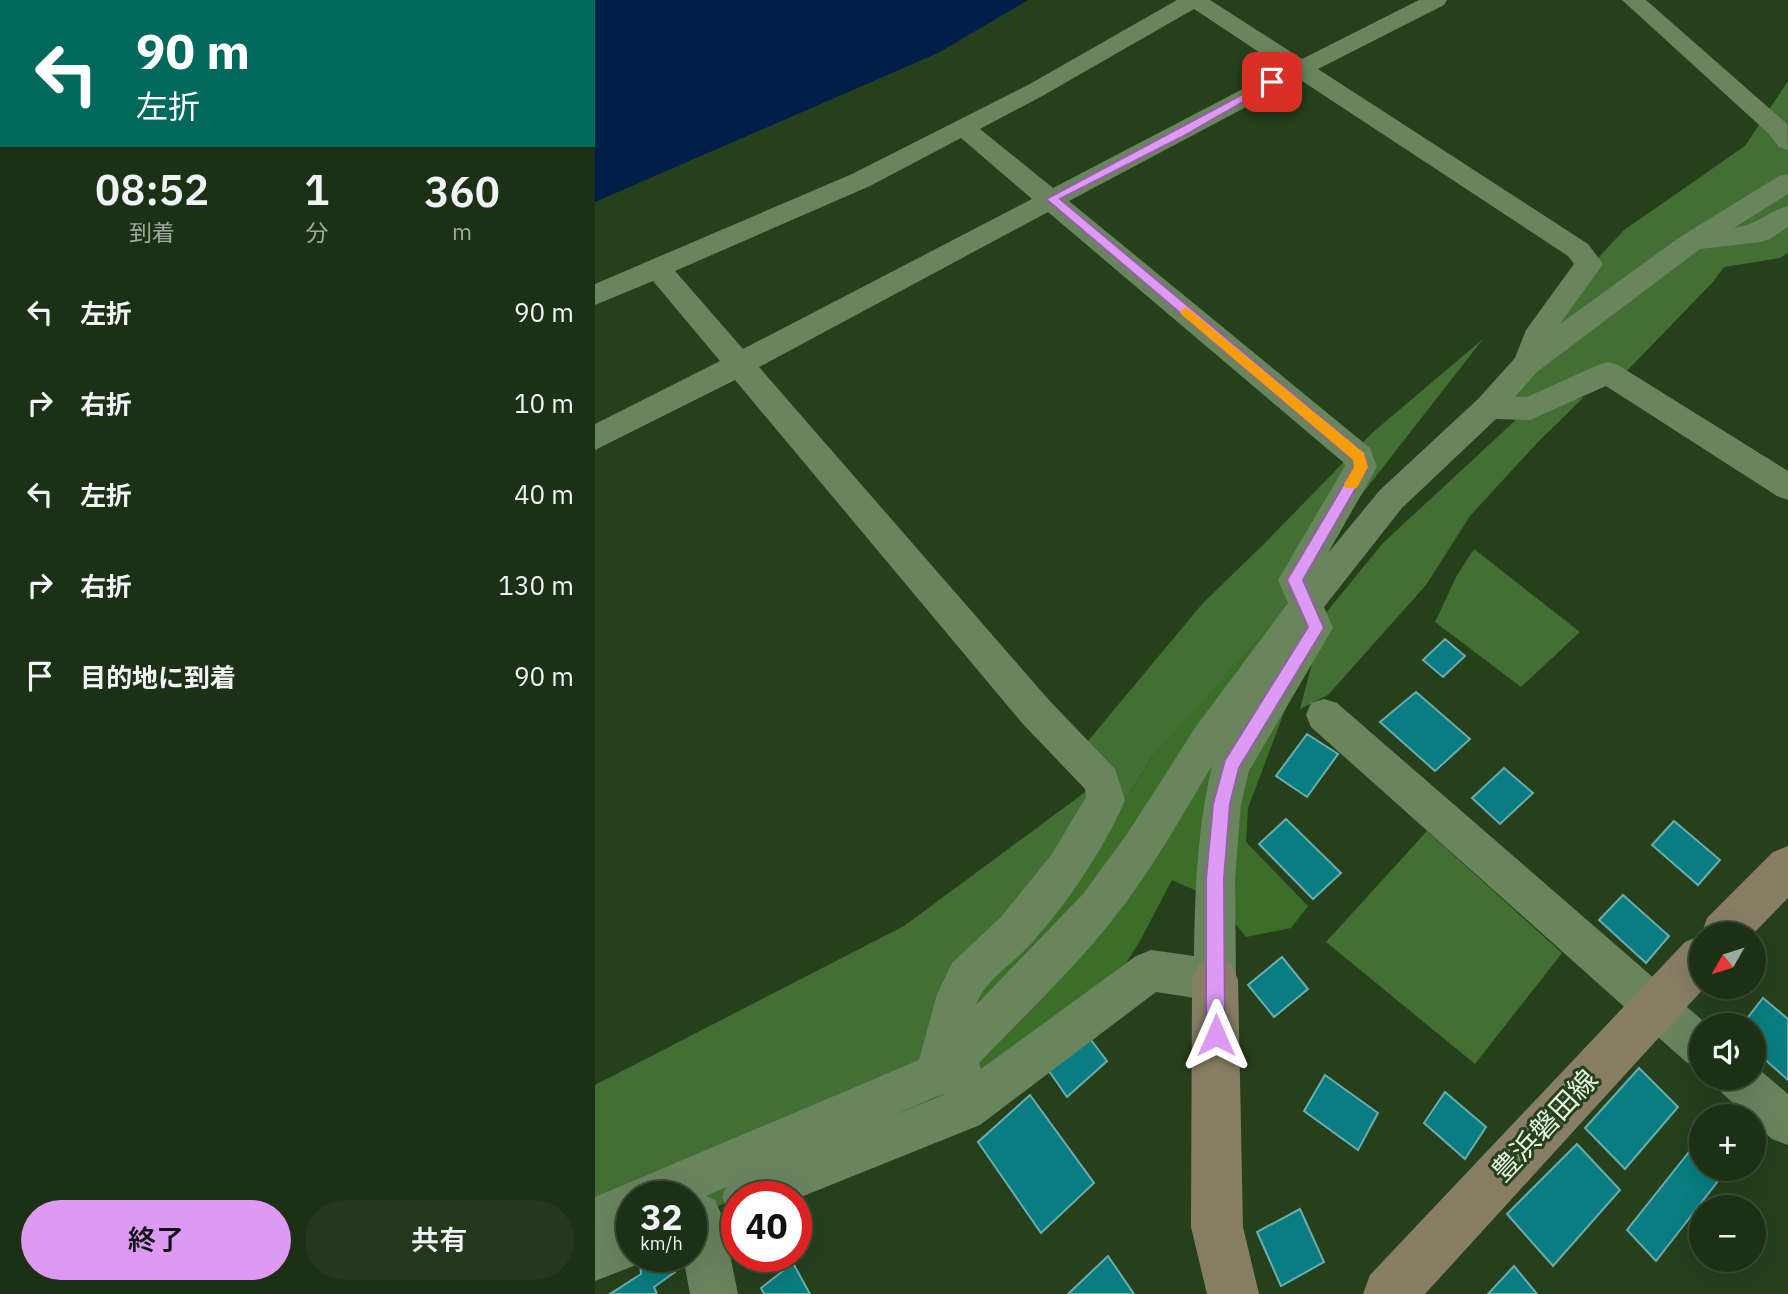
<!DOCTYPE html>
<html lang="ja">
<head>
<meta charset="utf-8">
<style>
  body { margin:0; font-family:"IBM Plex Sans","Noto Sans JP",sans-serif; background:#25381e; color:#f1f3f6; height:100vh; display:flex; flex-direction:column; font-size:26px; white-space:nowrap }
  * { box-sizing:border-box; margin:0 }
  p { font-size:23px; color:#a0a9a0 }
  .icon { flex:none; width:38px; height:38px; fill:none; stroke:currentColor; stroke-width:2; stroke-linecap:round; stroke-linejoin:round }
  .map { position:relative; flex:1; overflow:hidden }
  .side { display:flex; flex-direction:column; background:#1c3015; width:595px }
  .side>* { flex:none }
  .top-card { background:#00695c; color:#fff; overflow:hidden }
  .needle { width:46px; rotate:231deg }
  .buttons { position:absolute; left:1094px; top:922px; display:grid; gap:14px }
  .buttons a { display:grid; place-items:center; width:77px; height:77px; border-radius:50%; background:#1c3015; box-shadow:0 7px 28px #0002,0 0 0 2px #3a4b34; font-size:35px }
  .speed { position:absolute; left:21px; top:1181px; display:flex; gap:14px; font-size:35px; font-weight:700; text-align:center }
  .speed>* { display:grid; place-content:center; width:91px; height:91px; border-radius:50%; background:#1c3015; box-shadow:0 7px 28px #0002,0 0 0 2px #3a4b34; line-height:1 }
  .speed small { font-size:18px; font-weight:400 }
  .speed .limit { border:10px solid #d22; background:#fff; color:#111 }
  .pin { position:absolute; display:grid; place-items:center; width:60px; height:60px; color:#fff; margin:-30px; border-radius:14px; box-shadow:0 4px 10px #0006 }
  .me { position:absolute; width:77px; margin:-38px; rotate:0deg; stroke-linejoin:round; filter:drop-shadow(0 0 5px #0008) }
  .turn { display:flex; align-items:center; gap:24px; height:147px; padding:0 21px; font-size:32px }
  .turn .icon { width:91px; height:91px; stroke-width:2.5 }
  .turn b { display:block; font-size:49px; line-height:60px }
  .eta { display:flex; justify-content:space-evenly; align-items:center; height:119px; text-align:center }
  .eta b { font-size:42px; font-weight:600; line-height:49px }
  .primary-button { display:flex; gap:14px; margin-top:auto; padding:14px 21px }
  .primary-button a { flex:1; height:80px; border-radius:42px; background:#dd99f3; color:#111; font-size:28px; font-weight:600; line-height:80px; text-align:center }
  .primary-button a+a { background:#25381e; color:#f1f3f6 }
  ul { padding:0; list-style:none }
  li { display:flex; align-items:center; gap:21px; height:91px; padding:0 21px }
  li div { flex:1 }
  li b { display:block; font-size:26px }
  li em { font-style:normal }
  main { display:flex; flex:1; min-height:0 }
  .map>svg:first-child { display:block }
  .green { fill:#436e34 }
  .forest { fill:#3c6d29 }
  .water { fill:#001e4a }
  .building { fill:#097d81; stroke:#6badaf; stroke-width:2 }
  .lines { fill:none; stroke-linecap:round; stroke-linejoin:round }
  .street { fill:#68855e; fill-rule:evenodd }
  .secondary { fill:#877e64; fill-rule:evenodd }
  .route { fill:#dd99f3; stroke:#90639e; stroke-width:2 }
  .slow { fill:#f59e0b }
  .labels { text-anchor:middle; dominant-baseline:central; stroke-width:6; stroke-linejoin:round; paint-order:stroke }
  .near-street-label { font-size:28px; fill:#e4f4df; stroke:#26401c }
</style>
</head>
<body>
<main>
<section class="side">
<div class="top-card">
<div class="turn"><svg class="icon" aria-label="left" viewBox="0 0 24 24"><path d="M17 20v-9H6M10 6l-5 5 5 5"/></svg><div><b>90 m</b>左折</div></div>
</div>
<div class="eta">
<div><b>08:52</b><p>到着</p></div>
<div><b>1</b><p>分</p></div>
<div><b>360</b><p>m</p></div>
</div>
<ul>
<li><svg class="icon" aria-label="left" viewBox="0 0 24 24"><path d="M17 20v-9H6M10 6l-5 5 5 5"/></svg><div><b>左折</b></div><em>90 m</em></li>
<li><svg class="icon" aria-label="right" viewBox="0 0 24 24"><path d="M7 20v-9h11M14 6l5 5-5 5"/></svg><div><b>右折</b></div><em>10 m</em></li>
<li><svg class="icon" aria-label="left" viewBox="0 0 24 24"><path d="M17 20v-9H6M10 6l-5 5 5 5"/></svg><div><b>左折</b></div><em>40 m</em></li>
<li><svg class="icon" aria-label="right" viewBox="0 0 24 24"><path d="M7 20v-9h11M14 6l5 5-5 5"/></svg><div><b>右折</b></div><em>130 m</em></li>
<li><svg class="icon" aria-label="arrive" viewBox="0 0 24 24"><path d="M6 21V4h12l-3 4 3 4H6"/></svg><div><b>目的地に到着</b></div><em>90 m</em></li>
</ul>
<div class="primary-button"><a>終了</a><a>共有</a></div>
</section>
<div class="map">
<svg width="1193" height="1294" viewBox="0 0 1193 1294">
  <rect width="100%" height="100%" fill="#26401c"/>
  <path class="green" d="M1193 81V253L1185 258 1129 267 1118 282 1023 380 909 418 972 292 1029 230 1150 146Z
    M888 339 700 580 710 606 659 645 555 760 513 827 496 1013 369 1109 96 1217V1197H37L0 1254V1085L309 926 497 787 493 741 608 603 669 544 777 433Z
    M989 397 943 442 875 516 831 585 733 695 705 709 730 614 788 543 925 416Z
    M879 549 985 632 926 687 840 622 861 577Z
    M832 831 967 953 880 1064 731 942Z"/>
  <path class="forest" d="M694 604 721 628 653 808 651 842 713 906 696 928 651 937 620 899 577 880 546 939 503 1008 422 1046 381 1072 363 994 502 845 555 760Z"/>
  <path class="water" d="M0 0H433L343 53 0 202Z"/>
  <path class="building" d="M850 639 870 656 848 677 828 660Z
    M821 692 875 739 840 771 785 722Z
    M712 734 743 754 712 797 681 776Z
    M909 768 938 793 905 824 877 798Z
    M691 819 746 873 718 899 664 844Z
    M1079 821 1125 860 1103 885 1057 845Z
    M1028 895 1074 936 1051 963 1004 920Z
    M687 957 713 989 679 1017 653 985Z
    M1168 998 1193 1019V1080L1158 1049V1026H1146Z
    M493 1036 512 1061 472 1097 454 1071Z
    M1044 1068 1083 1107 1030 1169 990 1128Z
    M730 1075 783 1113 763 1150 709 1111Z
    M850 1092 891 1127 870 1159 829 1123Z
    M435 1095 499 1183 446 1233 383 1142Z
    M1126 1104 1140 1116H1117Z
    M982 1144 1025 1190 958 1266 912 1214Z
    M1094 1152 1106 1164V1169H1111L1123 1181 1061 1261 1032 1230Z
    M705 1209 729 1262 686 1286 662 1232Z
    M65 1256H75L80 1272 59 1287 62 1294H15L46 1274 45 1264Z
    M513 1256 539 1294H473Z
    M198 1263 215 1294H169L166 1288Z
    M919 1266 942 1294H893Z"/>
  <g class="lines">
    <path class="street" d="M582 0H615L707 59 824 0H852L849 5 723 69 993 244 1008 264 965 324 1085 237 1184 176 1193 174V194L1139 228C1165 224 1171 212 1193 206V227L1175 239 1166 242 1105 249 942 372 920 397H932L1003 365 1013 362 1023 365 1193 471V500L1182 496 1011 386 935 420 901 419 807 508 729 607 738 628 654 771 646 804 640 879 641 980 635 995 620 1001 561 992 385 1125 201 1199V1197H142V1217L134 1213 127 1197 131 1187 111 1196 120 1200 127 1216 143 1294H95L88 1256H96V1197H37V1256H55L54 1260 0 1281V1197L324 1060 342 994 357 963 406 917 457 854 491 797 490 789 427 723 140 380 0 450V424L125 361 58 281 0 305V284L257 174 433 85ZM599 9 688 68 458 188 385 129 449 95ZM704 79 973 256 979 264 931 330 920 358 883 399 785 490 733 553 782 467 775 448 474 201ZM366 138 437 199 148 349 80 271 275 186ZM453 212 749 463 750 466 683 580 693 603 602 725 532 834 488 894 381 1005C389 981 418 963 435 945 473 902 507 853 530 800L520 769 453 699 164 367ZM617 766C602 829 600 892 599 956L556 950 541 956 386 1069 384 1063C428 1017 475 973 515 923 554 875 585 819 617 766ZM351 1094 294 1117 343 1096Z
      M1027 0H1051L1192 124 1193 150 1184 147 1174 134Z
      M729 699 742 703 1114 1026H1106V1068L1091 1062 716 727 711 715 716 703Z
      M1158 1064 1193 1094V1145L1177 1139 1158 1122V1116H1152L1127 1093 1120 1078H1158Z"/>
    <path class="secondary" d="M1193 846V898L1158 934 1106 935 1112 918 1178 852Z
      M1106 935V987H1110L830 1294H768L775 1275 1090 942Z
      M620 957 636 964 643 980 648 1227 664 1294H612L596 1227 597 980 604 964Z"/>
  </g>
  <path class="route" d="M674 80 683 82 585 138 465 199 769 453 773 467 708 580 729 628 644 768 635 804 629 879 630 1035 628 1042 621 1045 614 1042 611 1035V879L618 804 630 760 713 627 692 580 759 467 758 460 451 199Z"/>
  <path class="slow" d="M591 307 769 453 773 467 762 488H751L749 484 759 467 758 460 587 315 585 312Z"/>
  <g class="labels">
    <g class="near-street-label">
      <text transform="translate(949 1125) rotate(-47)">豊浜磐田線</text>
    </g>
  </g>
</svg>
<div class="buttons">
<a><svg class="needle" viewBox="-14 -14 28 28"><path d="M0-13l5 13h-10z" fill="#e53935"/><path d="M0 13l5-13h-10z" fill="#a0a9a0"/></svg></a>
<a><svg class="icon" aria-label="sound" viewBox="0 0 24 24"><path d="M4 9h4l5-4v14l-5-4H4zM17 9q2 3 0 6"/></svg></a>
<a>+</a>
<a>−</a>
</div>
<div class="speed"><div>32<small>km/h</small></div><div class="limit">40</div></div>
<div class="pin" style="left:677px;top:82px;background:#d93025"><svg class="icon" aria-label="arrive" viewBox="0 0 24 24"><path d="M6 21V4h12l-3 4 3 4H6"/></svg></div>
<svg class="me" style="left:621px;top:1035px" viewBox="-20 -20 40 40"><path d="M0-17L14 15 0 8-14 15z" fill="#dd99f3" stroke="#fff" stroke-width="4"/></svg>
</div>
</main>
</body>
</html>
